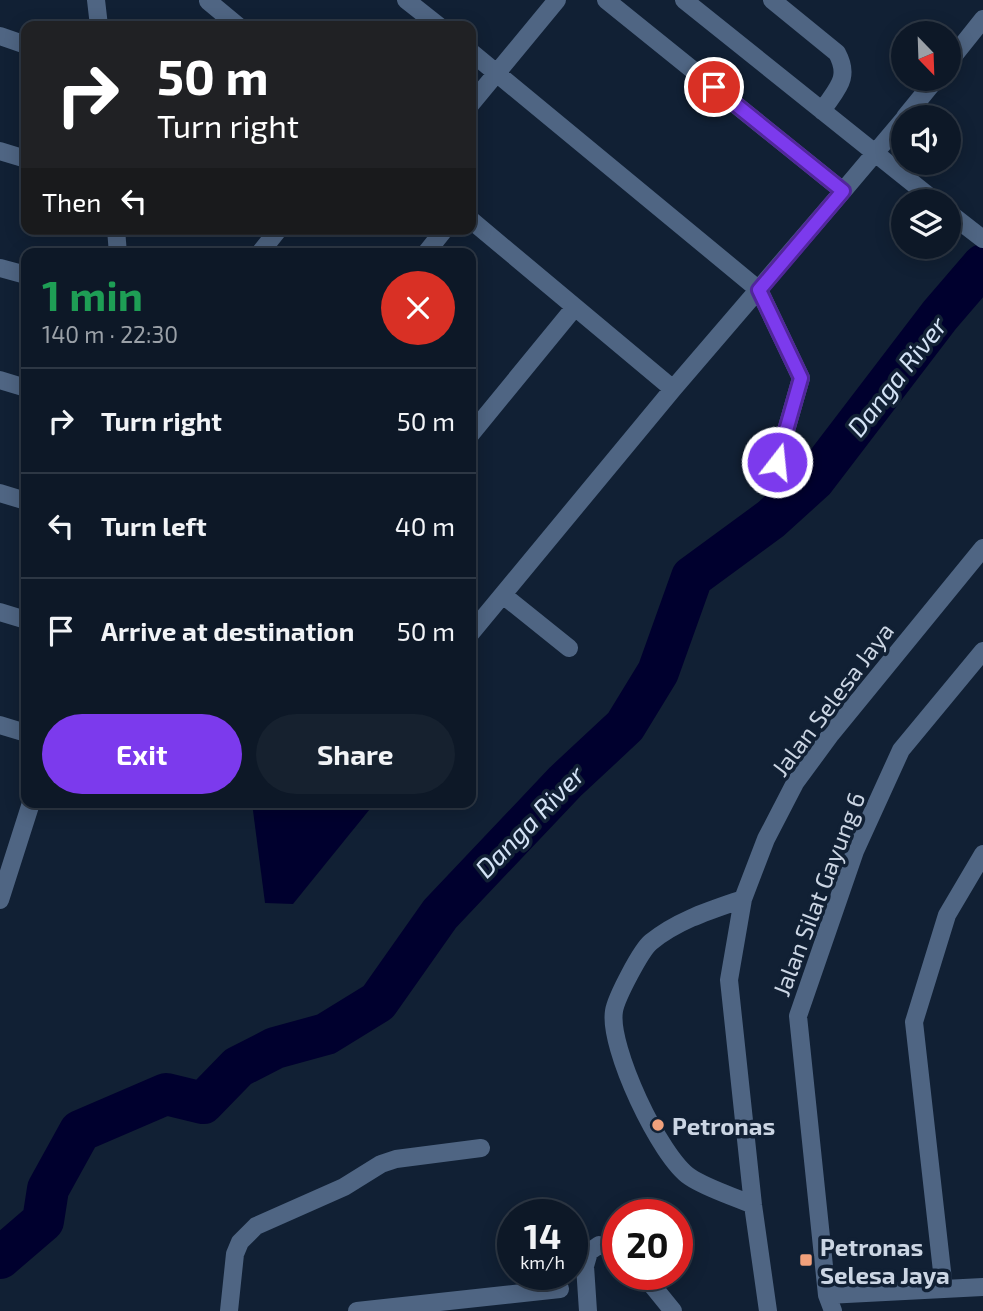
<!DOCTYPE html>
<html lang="en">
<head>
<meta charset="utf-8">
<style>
  body { margin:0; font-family:"Exo 2",sans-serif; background:#16212f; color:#f1f3f6; height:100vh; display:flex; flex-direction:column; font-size:26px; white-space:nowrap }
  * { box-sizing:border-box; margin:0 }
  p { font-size:23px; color:#9aa0a7 }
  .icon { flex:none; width:38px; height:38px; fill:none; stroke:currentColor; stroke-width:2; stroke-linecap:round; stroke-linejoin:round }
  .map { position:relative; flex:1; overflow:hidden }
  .sheet { position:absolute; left:21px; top:248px; width:455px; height:560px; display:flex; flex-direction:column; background:#0d1827; border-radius:14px; box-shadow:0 4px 18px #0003,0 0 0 2px #2d3744 }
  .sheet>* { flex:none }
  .guide { position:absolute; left:21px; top:21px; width:455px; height:214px; border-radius:14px; box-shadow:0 4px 18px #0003,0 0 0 2px #2d3744; background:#202124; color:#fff; overflow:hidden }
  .needle { width:46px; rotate:157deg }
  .fabs { position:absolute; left:891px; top:21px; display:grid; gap:14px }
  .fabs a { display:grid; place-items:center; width:70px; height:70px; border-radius:50%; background:#0d1827; box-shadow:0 4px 18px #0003,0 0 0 2px #2d3744; font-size:35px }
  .speed { position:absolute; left:497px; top:1199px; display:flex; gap:14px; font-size:35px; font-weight:700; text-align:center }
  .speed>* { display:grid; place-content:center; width:91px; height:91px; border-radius:50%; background:#0d1827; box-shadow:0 4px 18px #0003,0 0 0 2px #2d3744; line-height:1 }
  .speed small { font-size:18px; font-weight:400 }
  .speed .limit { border:10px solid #d22; background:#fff; color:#111 }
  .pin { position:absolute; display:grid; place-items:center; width:60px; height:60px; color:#fff; margin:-30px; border:4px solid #fff; border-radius:50%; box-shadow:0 2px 7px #0007 }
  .me { position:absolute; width:77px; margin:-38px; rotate:16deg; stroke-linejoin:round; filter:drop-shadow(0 0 5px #0008) }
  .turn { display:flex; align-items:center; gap:24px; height:147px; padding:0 21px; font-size:32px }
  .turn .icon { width:91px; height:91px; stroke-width:2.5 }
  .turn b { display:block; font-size:49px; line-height:60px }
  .then { display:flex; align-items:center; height:66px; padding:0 21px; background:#0003; gap:14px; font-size:26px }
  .round { display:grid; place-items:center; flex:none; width:74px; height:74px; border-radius:37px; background:#16212f }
  .overview { display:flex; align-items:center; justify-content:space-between; height:119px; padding:0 21px }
  h1 { font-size:42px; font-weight:700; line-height:52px; color:#1e9e55 }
  .button { display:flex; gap:14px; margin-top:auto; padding:14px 21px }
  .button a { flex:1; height:80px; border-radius:42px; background:#7c3aed; color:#fff; font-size:28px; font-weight:700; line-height:80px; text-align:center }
  .button a+a { background:#16212f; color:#f1f3f6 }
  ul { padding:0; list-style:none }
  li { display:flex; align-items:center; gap:21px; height:105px; padding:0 21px; border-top:2px solid #2d3744 }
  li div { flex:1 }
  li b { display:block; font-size:26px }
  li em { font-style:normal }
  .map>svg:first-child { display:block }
  .water { fill:#00002e }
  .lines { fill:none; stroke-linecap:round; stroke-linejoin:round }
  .river { stroke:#00002e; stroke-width:42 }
  .minor { stroke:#4f6583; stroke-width:18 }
  .route-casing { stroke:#51269a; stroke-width:18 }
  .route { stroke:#7c3aed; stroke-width:12 }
  .poi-dot { fill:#f1a17c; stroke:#112034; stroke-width:2.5 }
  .labels { text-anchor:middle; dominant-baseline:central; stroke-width:7; stroke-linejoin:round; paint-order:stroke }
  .street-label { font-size:24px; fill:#cbd5e3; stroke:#112034 }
  .poi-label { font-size:24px; font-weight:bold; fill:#cbd5e3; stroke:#112034; text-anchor:start }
  .water-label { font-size:26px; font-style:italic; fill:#d4e3f6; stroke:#112034 }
</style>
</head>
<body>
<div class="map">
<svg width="983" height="1311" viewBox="0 0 983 1311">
  <rect width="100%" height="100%" fill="#112034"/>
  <path class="water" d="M252 803H374V804L293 904 265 903Z"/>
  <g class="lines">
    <path class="river" d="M0 1258 43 1221 48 1189 80 1131 166 1094 203 1103 238 1067 275 1048 326 1034 378 1002 440 914 565 782 625 726 658 672 692 577 771 519 814 480 940 315 983 265"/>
    <path class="minor" d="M96 0 99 26
      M406 0 439 26
      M606 0 843 191 903 120
      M684 0 935 201
      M772 0 837 53C851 79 836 89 822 111
      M208 1 238 26
      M0 36 26 45
      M471 52 759 290 801 378 777 462
      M948 63 983 19
      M471 104 557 0
      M905 117 936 79
      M0 151 26 159
      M948 212 983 239
      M471 220 673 389
      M116 229 118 254
      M259 254 279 229
      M425 254 445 229
      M0 268 26 275
      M0 380 26 388
      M471 434 575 307
      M0 493 26 501
      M503 595 569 648
      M0 612 26 620
      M471 633 673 389 843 191
      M0 725 26 733
      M743 899C711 910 678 920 651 942 641 950 616 998 614 1011 608 1047 660 1157 690 1177 708 1189 733 1196 753 1205
      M0 900 31 803
      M643 1274 673 1311
      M944 1289 914 1022 947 915 983 854
      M827 1295 983 1287
      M229 1311 235 1254 240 1242 256 1226 344 1187 381 1164 396 1159 481 1148
      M357 1311 560 1289
      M588 1311 585 1266 589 1252 599 1245 618 1251
      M768 1311 753 1205 729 980 743 899 766 839 795 783 831 734 983 548
      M833 1311 827 1295 798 1016 855 851 901 750 983 651"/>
  </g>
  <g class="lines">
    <g class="route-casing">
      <path id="route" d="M714 87 843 191 759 290 801 378 777 462"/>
    </g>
    <use href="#route" class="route"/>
  </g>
  <g class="poi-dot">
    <circle cx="658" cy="1125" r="7"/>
    <rect x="799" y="1253" width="14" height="14" rx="3.5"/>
  </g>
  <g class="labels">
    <g class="street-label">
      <text transform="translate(832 699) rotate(-53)">Jalan Selesa Jaya</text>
      <text transform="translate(818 894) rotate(-69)">Jalan Silat Gayung 6</text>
    </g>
    <g class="poi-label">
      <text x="672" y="1125">Petronas</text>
      <text x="820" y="1246">Petronas<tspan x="820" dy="28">Selesa Jaya</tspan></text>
    </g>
    <g class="water-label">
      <text transform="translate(896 376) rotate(-52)">Danga River</text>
      <text transform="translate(529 821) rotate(-46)">Danga River</text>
    </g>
  </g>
</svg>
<div class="fabs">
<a><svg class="needle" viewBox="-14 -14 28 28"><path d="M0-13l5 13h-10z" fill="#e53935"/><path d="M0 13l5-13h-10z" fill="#9aa0a7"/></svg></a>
<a><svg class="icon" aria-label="sound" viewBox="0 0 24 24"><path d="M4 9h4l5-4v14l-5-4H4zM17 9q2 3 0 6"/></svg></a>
<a><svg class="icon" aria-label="layers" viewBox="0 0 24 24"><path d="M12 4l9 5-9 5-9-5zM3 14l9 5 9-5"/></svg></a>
</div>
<div class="speed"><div>14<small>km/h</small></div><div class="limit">20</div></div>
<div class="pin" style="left:714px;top:87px;background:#d93025"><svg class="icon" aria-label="arrive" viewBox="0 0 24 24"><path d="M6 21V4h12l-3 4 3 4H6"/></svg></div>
<svg class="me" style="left:777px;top:462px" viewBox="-20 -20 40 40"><circle r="17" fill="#7c3aed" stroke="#fff" stroke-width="3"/><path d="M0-11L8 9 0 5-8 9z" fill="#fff"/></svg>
<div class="guide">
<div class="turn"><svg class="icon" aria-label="right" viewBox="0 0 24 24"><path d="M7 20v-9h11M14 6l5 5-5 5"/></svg><div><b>50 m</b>Turn right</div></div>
<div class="then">Then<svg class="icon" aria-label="left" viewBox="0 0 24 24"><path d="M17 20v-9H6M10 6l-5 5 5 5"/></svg></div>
</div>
<section class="sheet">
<div class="overview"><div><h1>1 min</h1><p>140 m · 22:30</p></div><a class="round" style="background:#d93025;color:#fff"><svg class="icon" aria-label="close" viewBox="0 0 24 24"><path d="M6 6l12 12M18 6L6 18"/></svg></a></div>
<ul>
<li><svg class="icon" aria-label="right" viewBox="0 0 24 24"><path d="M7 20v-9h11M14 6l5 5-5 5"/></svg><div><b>Turn right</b></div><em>50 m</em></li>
<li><svg class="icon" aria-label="left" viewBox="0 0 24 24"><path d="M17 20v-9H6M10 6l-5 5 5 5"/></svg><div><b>Turn left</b></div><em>40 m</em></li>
<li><svg class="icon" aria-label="arrive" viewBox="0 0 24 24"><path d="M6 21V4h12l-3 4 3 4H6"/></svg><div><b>Arrive at destination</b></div><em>50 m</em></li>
</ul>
<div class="button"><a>Exit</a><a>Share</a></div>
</section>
</div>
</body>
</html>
